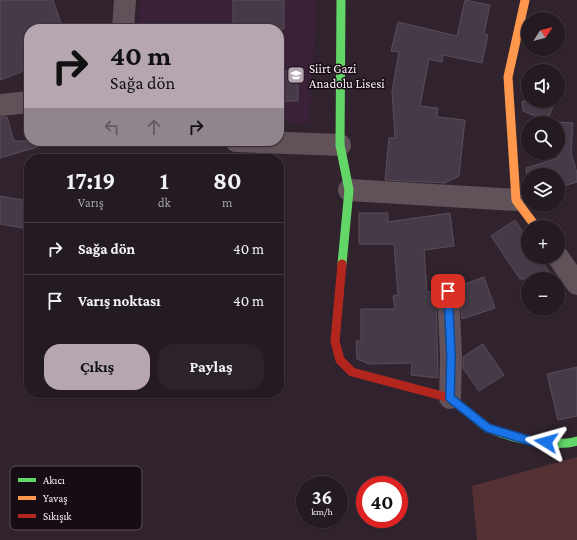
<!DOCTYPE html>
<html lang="tr">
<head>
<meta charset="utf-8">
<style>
  body { margin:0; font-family:"Crimson Pro",serif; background:#2c232a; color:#f1f3f6; height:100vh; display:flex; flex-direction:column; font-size:15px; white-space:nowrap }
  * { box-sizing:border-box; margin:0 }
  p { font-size:13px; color:#a3a1a5 }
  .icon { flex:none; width:22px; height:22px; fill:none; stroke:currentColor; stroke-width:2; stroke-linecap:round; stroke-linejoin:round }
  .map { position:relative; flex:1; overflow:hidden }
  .side { position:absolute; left:24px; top:154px; width:260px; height:244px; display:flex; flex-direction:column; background:#241a22; border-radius:16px; box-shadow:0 1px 3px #0004,0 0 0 1px #413840 }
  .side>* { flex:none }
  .hud { position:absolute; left:24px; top:24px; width:260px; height:122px; border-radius:16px; box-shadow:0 1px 3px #0004,0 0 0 1px #413840; background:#b5a6b1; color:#111; overflow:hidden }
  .needle { width:26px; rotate:54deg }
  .controls { position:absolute; left:521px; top:12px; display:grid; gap:8px }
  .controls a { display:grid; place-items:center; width:44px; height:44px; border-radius:50%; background:#241a22; box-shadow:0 1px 3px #0004,0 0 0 1px #413840; font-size:20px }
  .speed { position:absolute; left:296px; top:476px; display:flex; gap:8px; font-size:20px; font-weight:700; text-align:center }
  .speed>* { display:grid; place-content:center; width:52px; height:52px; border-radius:50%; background:#241a22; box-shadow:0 1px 3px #0004,0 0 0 1px #413840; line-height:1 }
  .speed small { font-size:10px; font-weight:400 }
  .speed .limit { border:6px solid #d22; background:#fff; color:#111 }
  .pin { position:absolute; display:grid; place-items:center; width:34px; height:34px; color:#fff; margin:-17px; border-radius:8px; box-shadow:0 2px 6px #0006 }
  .me { position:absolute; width:44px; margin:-22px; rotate:278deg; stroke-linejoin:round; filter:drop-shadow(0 0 3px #0008) }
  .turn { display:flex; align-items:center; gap:14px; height:84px; padding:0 20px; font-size:18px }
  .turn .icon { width:52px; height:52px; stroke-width:2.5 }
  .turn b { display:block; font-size:28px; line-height:34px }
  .lanes { display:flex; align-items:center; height:38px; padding:0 20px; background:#0003; justify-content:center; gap:20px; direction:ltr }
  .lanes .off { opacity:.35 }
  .eta { display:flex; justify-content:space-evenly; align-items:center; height:68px; text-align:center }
  .eta b { font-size:24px; font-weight:700; line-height:28px }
  .cta { display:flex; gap:8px; margin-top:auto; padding:8px 20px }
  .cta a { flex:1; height:46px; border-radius:16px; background:#b5a6b1; color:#111; font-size:16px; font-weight:700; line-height:46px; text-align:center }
  .cta a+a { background:#2c232a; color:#f1f3f6 }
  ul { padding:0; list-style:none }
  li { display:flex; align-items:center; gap:12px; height:52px; padding:0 20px; border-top:1px solid #413840 }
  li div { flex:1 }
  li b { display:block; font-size:15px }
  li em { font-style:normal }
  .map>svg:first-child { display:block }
  .built { fill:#3b2137 }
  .green { fill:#563133 }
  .building { fill:#463a48; stroke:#584e58 }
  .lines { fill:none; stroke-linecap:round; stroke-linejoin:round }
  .street { stroke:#615158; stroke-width:22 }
  .fast { stroke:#63d668; stroke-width:9 }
  .slow { stroke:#ff974d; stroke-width:9 }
  .jam { stroke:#b3261e; stroke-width:9 }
  .route-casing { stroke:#114b97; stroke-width:10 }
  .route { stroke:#1a73e8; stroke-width:7 }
  .labels { text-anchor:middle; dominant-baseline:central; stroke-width:3; stroke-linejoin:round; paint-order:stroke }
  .poi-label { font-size:13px; fill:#fcecf8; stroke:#160c14; text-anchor:start }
  .key { fill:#160c14; stroke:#5b4f58; stroke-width:1 }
  .key-label { font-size:11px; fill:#fcecf8 }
</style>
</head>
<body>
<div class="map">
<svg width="577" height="540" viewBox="0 0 577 540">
  <rect width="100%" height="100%" fill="#30232d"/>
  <path class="built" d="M139 0H317L309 124 279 121V29H137Z"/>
  <path class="green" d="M577 457V540H477L472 486Z"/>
  <path class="building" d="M0 0H53L63 29H29V69L0 80Z
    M233 0H284V29H233Z
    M465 0 490 5 484 34 488 35 482 63 443 55 442 62 429 59 420 106 438 108 437 117 465 120 459 176 445 183 385 180 389 138H395L392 91 399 52 391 51 398 22 457 36Z
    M279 71H298V101H279Z
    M522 101H555L547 121 523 111Z
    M0 117H7L14 141H43L44 145 0 158Z
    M558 122 573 123 571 153 577 173V182L558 188V175H527L526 168 558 158Z
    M0 196 29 201V229L0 224Z
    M359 213H388V222L450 213 454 246 424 250 427 292 436 291 438 378 411 375 412 363 369 364 357 359 356 341H361V309H395L393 296 398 295 394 244H359Z
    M515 220 528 240V257H539L554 279H520L491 236Z
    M484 277 495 308 462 319 459 286Z
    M483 344 504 375 479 391 463 368V357Z
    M577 367V416L558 420 547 374Z"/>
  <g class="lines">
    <path class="street" d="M123 29 125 0
      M0 105 29 102
      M236 141 340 145
      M349 190 516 200
      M558 257 577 284
      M448 291 451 356 450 398"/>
    <path class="fast" d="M341 0 340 145 349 190 342 264
      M474 417C478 420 483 426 489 428 510 438 554 448 577 441"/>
    <path class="slow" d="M525 0 508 77 516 200 536 227"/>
    <path class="jam" d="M342 264 335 341 340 360 352 372 450 398 474 417"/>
  </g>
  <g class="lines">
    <g class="route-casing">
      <path id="route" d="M448 291 451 356 450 398 488 428 534 442H546"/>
    </g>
    <use href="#route" class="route"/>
  </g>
  <defs>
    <g id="school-square" transform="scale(0.9)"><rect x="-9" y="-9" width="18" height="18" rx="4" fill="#b5a6b1" stroke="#160c14"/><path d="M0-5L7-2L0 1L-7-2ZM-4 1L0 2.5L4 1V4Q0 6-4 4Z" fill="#fff"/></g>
  </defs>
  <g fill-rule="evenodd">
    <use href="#school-square" x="296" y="75"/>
  </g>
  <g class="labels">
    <g class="poi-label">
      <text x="309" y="68">Siirt Gazi<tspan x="309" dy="15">Anadolu Lisesi</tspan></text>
    </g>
  </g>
  <rect x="10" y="466" width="132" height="64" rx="6" class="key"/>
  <rect x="18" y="478" width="18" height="4" fill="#63d668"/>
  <rect x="18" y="496" width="18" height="4" fill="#ff974d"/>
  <rect x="18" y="514" width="18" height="4" fill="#b3261e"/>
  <g class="key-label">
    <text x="43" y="484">Akıcı</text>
    <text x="43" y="502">Yavaş</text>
    <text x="43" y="520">Sıkışık</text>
  </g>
</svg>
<div class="controls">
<a><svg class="needle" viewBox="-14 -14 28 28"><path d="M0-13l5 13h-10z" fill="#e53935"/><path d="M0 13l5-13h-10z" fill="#a3a1a5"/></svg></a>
<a><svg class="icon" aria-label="sound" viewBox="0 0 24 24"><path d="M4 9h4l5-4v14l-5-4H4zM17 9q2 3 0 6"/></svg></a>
<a><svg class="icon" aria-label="search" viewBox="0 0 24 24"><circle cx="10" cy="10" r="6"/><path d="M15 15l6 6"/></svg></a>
<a><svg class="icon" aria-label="layers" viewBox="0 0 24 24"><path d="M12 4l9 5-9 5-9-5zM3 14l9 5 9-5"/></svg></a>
<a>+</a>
<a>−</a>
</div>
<div class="speed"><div>36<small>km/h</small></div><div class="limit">40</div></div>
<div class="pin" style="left:448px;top:291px;background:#d93025"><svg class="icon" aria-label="arrive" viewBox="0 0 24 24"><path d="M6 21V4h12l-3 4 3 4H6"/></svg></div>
<svg class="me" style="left:546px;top:442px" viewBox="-20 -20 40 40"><path d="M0-17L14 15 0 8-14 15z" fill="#1a73e8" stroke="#fff" stroke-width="4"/></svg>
<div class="hud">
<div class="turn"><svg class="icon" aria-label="right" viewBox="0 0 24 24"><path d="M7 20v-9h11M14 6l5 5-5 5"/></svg><div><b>40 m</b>Sağa dön</div></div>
<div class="lanes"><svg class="icon off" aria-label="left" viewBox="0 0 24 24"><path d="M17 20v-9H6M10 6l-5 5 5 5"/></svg><svg class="icon off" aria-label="ahead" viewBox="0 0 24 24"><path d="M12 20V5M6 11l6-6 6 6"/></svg><svg class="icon" aria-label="right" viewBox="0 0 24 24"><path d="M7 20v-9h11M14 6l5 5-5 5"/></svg></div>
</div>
<section class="side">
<div class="eta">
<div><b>17:19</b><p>Varış</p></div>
<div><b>1</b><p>dk</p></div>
<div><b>80</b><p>m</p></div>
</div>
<ul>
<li><svg class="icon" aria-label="right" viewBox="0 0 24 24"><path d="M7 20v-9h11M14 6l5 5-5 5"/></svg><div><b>Sağa dön</b></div><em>40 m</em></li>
<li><svg class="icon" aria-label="arrive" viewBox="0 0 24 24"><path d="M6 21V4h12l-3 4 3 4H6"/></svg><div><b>Varış noktası</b></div><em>40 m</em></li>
</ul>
<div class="cta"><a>Çıkış</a><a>Paylaş</a></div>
</section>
</div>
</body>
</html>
